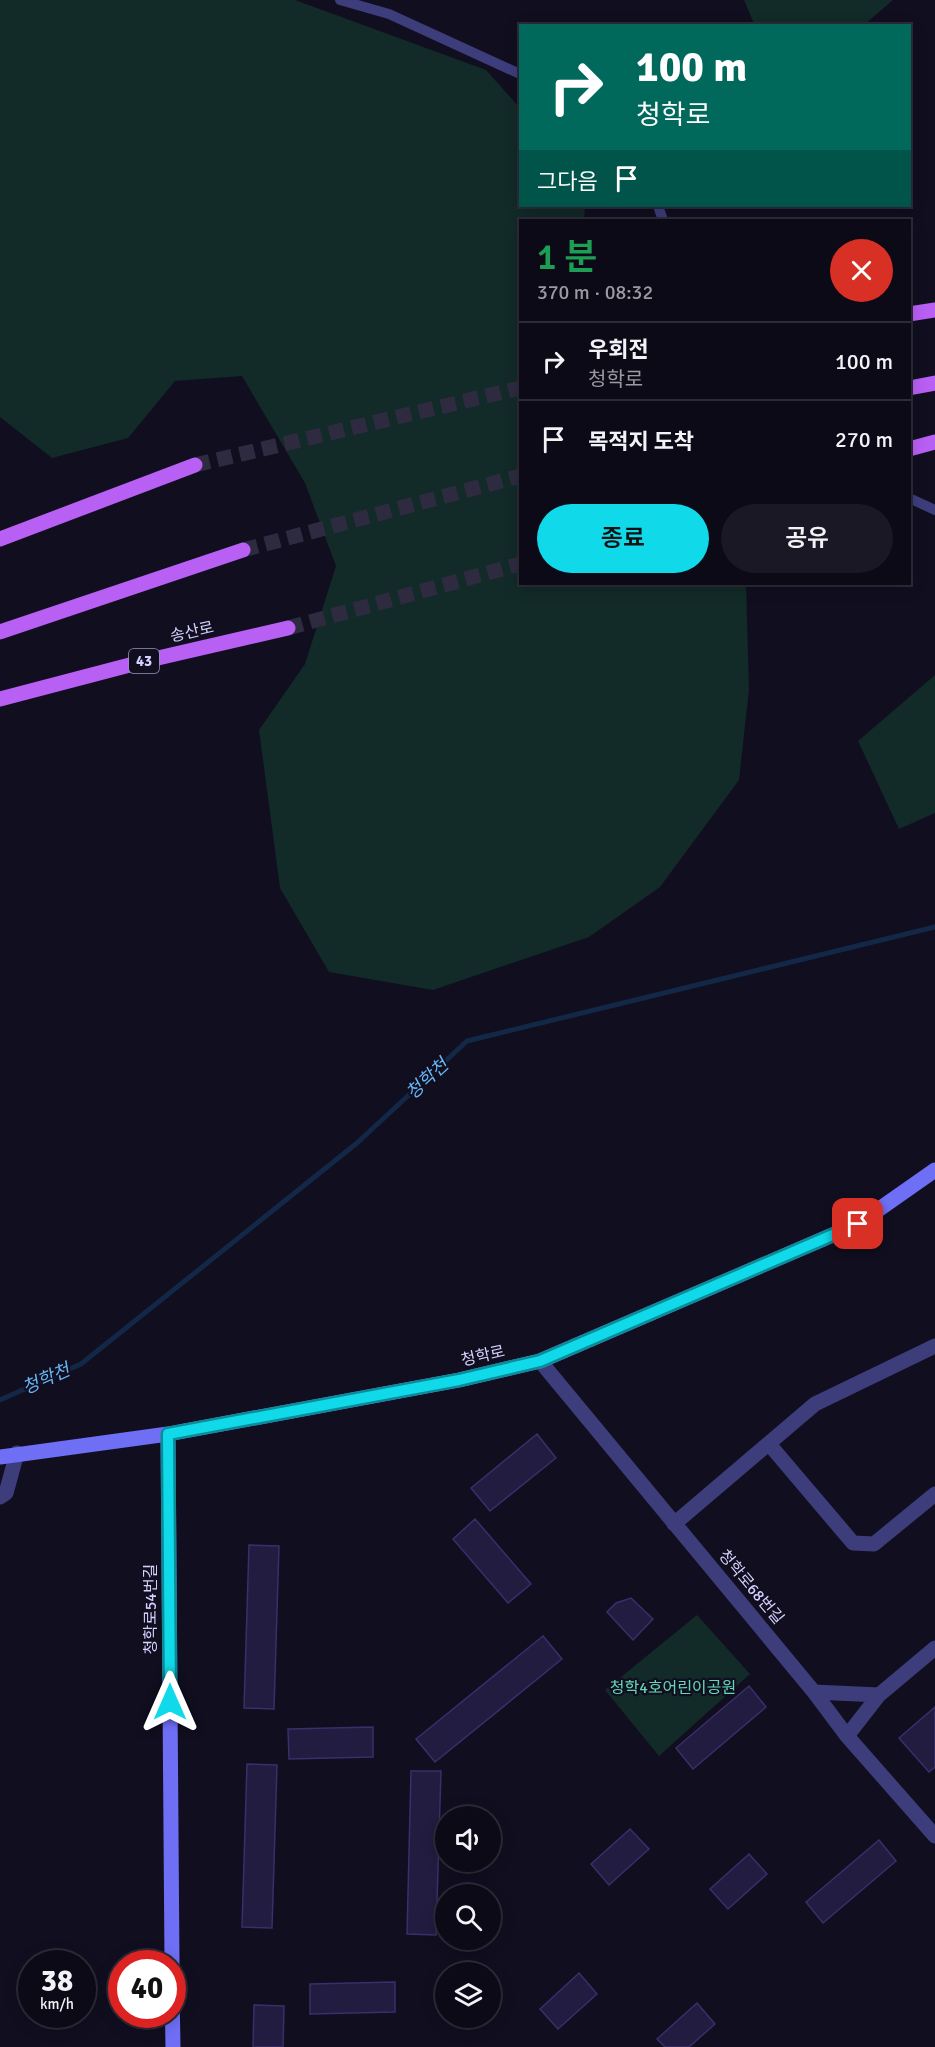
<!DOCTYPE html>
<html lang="ko">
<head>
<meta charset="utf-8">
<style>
  body { margin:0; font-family:Signika,"Noto Sans KR",sans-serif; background:#1b1825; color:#f1f3f6; height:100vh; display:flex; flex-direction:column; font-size:22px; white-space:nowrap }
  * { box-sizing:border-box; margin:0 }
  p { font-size:20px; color:#9a9aa2 }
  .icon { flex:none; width:33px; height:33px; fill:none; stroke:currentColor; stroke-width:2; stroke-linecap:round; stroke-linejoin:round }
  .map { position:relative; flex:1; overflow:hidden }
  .drawer { position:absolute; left:519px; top:219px; width:392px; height:366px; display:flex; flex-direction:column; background:#0d0a18; border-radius:0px; box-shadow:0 3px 15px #0003,0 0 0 2px #2d2b37 }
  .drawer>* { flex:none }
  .guide { position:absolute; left:519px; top:24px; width:392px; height:183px; border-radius:0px; box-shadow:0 3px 15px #0003,0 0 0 2px #2d2b37; background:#00695c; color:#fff; overflow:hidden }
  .tools { position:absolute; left:435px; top:1806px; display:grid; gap:12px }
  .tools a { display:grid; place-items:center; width:66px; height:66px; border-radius:50%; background:#0d0a18; box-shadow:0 3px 15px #0003,0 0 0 2px #2d2b37; font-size:30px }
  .speed { position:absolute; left:18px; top:1950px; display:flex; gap:12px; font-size:30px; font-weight:700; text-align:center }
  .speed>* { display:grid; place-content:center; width:78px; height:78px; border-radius:50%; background:#0d0a18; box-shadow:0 3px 15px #0003,0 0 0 2px #2d2b37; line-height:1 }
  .speed small { font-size:15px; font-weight:400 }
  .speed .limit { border:9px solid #d22; background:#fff; color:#111 }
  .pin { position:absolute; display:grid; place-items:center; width:51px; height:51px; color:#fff; margin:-26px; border-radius:12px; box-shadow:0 3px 9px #0006 }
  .me { position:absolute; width:66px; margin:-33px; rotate:0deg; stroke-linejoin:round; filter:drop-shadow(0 0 4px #0008) }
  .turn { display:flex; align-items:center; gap:21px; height:126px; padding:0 18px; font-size:27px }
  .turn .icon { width:78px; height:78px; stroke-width:2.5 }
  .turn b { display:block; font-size:42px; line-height:51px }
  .then { display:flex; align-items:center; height:57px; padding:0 18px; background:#0003; gap:12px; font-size:22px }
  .round { display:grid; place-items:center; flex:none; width:63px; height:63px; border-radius:32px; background:#1b1825 }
  .overview { display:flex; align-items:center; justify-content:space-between; height:102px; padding:0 18px }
  h1 { font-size:36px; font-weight:600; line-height:45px; color:#1e9e55 }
  .action { display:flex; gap:12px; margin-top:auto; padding:12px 18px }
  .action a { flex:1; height:69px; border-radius:36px; background:#10d9e9; color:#111; font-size:24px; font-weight:600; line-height:69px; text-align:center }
  .action a+a { background:#1b1825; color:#f1f3f6 }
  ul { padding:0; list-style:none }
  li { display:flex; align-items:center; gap:18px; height:78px; padding:0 18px; border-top:2px solid #2d2b37 }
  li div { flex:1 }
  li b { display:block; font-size:22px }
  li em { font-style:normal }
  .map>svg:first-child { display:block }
  .green { fill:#122a28 }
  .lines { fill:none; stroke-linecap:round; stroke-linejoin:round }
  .stream { stroke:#122846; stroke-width:5 }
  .building { fill:#221c40; stroke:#392f6a; stroke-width:1.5 }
  .primary-tunnel { stroke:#2e2b41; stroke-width:15; stroke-dasharray:15 8; stroke-linecap:butt }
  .lane { stroke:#3d3d7c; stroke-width:10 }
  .street { stroke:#3d3d7c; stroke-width:15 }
  .secondary { stroke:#6e6ff5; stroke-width:15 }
  .primary { stroke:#b85ff4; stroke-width:15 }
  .route-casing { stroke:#0a8d97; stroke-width:15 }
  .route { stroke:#10d9e9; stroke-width:10 }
  .labels { text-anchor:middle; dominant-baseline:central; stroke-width:4.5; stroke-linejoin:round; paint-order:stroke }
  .shield { fill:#110e20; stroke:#9a96ba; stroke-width:1.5 }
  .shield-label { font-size:15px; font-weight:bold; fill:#d4d1fc }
  .street-label { font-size:16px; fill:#d4d1fc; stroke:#110e20 }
  .park-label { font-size:16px; fill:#62d6b6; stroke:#110e20 }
  .water-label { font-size:18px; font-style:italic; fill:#66b7f5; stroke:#110e20 }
</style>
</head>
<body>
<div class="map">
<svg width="935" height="2047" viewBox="0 0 935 2047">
  <rect width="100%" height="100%" fill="#110e20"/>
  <path class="green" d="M0 0H295L486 70 520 108V206H585L584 220H520V584H746L749 689 739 780 660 887 589 937 433 990 329 972 280 888 259 730 305 664 336 566 305 483 242 376 175 381 128 438 52 458 0 417Z
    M744 0H893L864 25 755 26Z
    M935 675V813L899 829 858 741Z
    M697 1615 750 1674 659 1756 605 1690Z"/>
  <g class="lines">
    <path class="stream" d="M0 1400 81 1364 357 1143 467 1041 935 927"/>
  </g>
  <path class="building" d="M537 1434 556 1458 490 1511 471 1488Z
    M475 1519 531 1584 508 1603 453 1539Z
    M249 1545 279 1546 274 1709 244 1708Z
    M631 1598 653 1619 633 1640 607 1612 616 1603Z
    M543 1636 562 1659 435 1762 416 1739Z
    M749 1686 766 1707 693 1769 676 1748Z
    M935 1707V1767L929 1772 899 1738Z
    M373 1727V1757L289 1759 288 1729Z
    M247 1764 277 1765 272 1928 242 1927Z
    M411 1771H441L436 1935 407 1934Z
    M630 1829 649 1849 609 1885 591 1864Z
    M879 1840 896 1861 823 1923 806 1902Z
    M749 1854 767 1874 728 1909 710 1889Z
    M579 1973 597 1994 558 2029 540 2009Z
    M395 1982V2012L310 2014V1984Z
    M697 2003 715 2024 689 2047H665L657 2039Z
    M254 2005 284 2006 283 2047H253Z"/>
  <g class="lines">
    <path class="primary-tunnel" d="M195 465 520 388
      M243 550 520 476
      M288 628 520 564"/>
    <path class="lane" d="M340 0 389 14 520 74
      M658 206 663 220
      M909 498 935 510"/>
    <path class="street" d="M540 1361 814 1692 847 1736 935 1836
      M769 1444 853 1543 874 1544 935 1494
      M0 1497 6 1493 17 1453
      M674 1524 815 1404 935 1346
      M814 1692 879 1695
      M847 1736 879 1695 935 1648"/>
    <path class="secondary" d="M168 1434 172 1964
      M0 1457 168 1434 459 1380 540 1361 858 1224 935 1170
      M172 1990 173 2047"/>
    <path class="primary" d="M909 314 935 310
      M909 388 935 383
      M909 449 935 442
      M0 539 195 465
      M0 632 243 550
      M0 699 145 661 288 628"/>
  </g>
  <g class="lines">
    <g class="route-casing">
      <path id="route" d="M170 1702 168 1434 459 1380 540 1361 858 1224"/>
    </g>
    <use href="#route" class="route"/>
  </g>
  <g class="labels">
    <rect class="shield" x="129" y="649" width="30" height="24" rx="4.5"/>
    <g class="shield-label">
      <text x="144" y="661">43</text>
    </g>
    <g class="street-label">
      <text transform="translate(192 632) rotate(-13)">송산로</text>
      <text transform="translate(483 1356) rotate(-13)">청학로</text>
      <text transform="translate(751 1587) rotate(50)">청학로68번길</text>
      <text transform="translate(151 1609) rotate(-90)">청학로54번길</text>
    </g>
    <g class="park-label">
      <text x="673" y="1688">청학4호어린이공원</text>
    </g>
    <g class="water-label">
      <text transform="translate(427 1079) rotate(-43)">청학천</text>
      <text transform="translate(46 1379) rotate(-24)">청학천</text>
    </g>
  </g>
</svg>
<div class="tools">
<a><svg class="icon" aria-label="sound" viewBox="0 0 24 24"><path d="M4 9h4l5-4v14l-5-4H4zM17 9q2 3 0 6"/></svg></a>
<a><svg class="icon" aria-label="search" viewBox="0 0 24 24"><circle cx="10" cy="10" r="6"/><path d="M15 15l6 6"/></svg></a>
<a><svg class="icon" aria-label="layers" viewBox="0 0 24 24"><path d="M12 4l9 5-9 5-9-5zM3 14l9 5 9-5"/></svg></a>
</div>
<div class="speed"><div>38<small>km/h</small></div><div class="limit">40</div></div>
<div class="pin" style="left:858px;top:1224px;background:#d93025"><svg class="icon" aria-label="arrive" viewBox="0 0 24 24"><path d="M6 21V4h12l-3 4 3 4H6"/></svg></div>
<svg class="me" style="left:170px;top:1702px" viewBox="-20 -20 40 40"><path d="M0-17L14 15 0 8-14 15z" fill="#10d9e9" stroke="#fff" stroke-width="4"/></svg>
<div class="guide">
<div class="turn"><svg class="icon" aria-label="right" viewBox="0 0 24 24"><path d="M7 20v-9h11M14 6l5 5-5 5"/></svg><div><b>100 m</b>청학로</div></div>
<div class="then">그다음<svg class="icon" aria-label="arrive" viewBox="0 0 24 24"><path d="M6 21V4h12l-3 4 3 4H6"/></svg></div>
</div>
<section class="drawer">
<div class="overview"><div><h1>1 분</h1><p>370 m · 08:32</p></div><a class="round" style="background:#d93025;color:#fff"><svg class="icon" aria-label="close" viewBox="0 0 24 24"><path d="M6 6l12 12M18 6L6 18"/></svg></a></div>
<ul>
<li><svg class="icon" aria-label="right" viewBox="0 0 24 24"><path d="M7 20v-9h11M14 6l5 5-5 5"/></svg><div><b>우회전</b><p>청학로</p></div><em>100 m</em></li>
<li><svg class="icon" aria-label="arrive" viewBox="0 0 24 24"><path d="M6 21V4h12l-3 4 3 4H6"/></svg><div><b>목적지 도착</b></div><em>270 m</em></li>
</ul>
<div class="action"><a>종료</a><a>공유</a></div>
</section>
</div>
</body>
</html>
